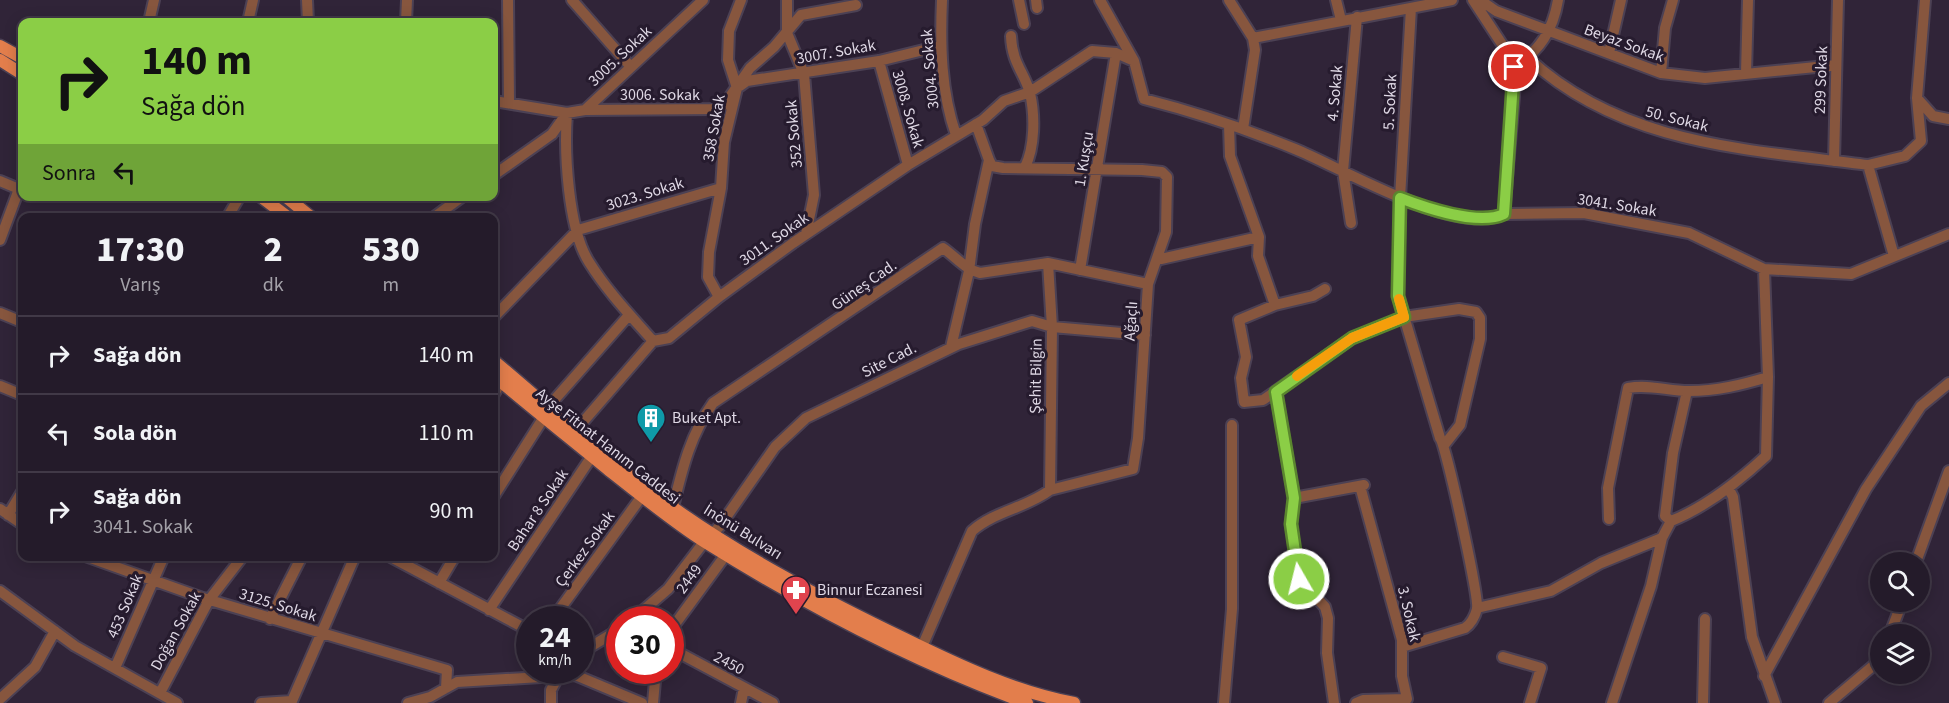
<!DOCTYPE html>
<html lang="tr">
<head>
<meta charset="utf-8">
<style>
  body { margin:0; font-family:"Source Sans 3",sans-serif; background:#302836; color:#f1f3f6; height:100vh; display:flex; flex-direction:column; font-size:22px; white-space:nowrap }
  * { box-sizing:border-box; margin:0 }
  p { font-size:20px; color:#a3a1a8 }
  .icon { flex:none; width:33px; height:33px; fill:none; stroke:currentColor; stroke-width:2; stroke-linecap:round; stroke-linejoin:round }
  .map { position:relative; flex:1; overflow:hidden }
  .details { position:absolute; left:18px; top:213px; width:480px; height:348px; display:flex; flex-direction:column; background:#241b2a; border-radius:12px; box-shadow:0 3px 15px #0003,0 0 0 2px #413947 }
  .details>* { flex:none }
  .banner { position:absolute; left:18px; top:18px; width:480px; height:183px; border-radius:12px; box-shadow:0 3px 15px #0003,0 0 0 2px #413947; background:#8bce46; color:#111; overflow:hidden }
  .buttons { position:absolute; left:1870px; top:552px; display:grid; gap:12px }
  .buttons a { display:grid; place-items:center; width:60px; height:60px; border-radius:50%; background:#241b2a; box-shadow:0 3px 15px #0003,0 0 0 2px #413947; font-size:30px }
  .speed { position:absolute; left:516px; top:606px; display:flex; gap:12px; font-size:30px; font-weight:700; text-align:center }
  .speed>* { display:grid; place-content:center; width:78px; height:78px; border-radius:50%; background:#241b2a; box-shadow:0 3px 15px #0003,0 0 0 2px #413947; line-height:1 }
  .speed small { font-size:15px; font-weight:400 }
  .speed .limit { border:9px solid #d22; background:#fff; color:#111 }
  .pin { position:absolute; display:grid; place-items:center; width:51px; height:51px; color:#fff; margin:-26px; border:3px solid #fff; border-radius:50%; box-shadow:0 2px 6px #0007 }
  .me { position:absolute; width:66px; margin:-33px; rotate:352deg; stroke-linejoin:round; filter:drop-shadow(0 0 4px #0008) }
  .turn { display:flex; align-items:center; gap:21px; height:126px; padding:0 24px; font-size:27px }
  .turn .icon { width:78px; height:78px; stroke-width:2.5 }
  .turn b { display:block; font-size:42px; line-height:51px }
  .then { display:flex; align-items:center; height:57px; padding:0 24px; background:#0003; gap:12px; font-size:22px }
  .eta { display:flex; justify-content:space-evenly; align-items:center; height:102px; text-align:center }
  .eta b { font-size:36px; font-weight:800; line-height:42px }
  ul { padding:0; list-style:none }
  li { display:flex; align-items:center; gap:18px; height:78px; padding:0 24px; border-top:2px solid #413947 }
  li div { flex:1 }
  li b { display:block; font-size:22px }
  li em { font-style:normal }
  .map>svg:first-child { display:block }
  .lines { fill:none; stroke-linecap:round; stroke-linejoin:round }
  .minor-casing { stroke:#4c4154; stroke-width:14 }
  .major-casing { stroke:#4c4154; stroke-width:15 }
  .minor { stroke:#87563e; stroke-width:10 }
  .major { stroke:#e37e4c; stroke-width:12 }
  .route-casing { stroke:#5a862e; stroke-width:15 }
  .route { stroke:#8bce46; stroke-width:10 }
  .slow { stroke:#f59e0b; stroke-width:10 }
  .labels { text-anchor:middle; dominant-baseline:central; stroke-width:6; stroke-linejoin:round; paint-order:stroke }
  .street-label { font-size:16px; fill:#dfd8e5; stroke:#261b2e }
  .poi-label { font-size:16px; fill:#dfd8e5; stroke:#261b2e; text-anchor:start }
</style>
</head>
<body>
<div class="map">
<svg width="1949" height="703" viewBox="0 0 1949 703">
  <rect width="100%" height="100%" fill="#302438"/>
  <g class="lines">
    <g class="minor-casing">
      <path id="minor" d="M307 0 308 22
        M508 0 509 102
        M572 0 630 66
        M787 0V33L804 74 814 195 806 234
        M942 0C940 45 941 92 956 135
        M1019 0 1024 24
        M1036 0 1037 8
        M1100 0 1134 61 1144 99C1195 112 1246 129 1295 149 1342 168 1456 237 1504 214L1584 213 1689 233 1764 269 1851 274 1949 234
        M1229 0 1253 38 1255 50 1243 129
        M1336 0 1341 20
        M1473 0 1513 61 1516 72 1504 214
        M1480 0 1496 11 1661 73 1705 78 1836 65
        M149 22 154 0
        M248 22 253 0
        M406 22 407 0
        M1011 36C1012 63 1024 72 1030 93 1035 115 1035 147 1025 167
        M1253 38 1452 0
        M1609 53 1621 0
        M1528 58C1622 145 1747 149 1868 165
        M879 61 908 165
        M1514 67C1540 51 1553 30 1558 0
        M1661 73 1665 28 1673 0
        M1746 73 1748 0
        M740 86 747 81 879 61 940 46
        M1917 98 1933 116 1949 119
        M494 101 567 113 585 110 717 109 724 105 750 68 774 47 801 15 856 5
        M585 110 703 0
        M567 113C564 152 568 229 589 262 607 291 631 316 653 341L669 338 719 297 793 243 908 165 983 120 1004 101 1030 92 1092 51 1116 53 1134 61
        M1229 125 1230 156 1259 237 1258 256 1275 305
        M1834 161 1838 0
        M494 175 552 134 567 113
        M0 181 19 189 0 240
        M227 218 240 196
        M433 218 463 196
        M1351 223 1343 171 1357 17
        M1894 256 1868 165 1905 156 1921 141 1917 98 1925 0
        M1158 257 1161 259 1259 237
        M1048 263 1052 327 1050 490
        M1080 270 1116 53
        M1325 289 1313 296 1275 305 1239 320 1246 357 1241 378 1244 402 1263 400 1352 338 1404 317 1459 309 1476 312 1480 318V339L1460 425 1445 444
        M719 297 708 277 709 252 721 188 724 142 737 88 728 60 729 31 741 0
        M0 313 22 322
        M494 317 578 230 721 188
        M951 347 969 271 975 224 989 160 976 124
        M0 386 22 395
        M1276 392 1294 498 1291 524 1299 579 1325 607 1328 618 1327 653 1334 703
        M494 394 501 382
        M549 406 629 315
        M576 430 653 341
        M1729 489 1733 497 1752 637 1775 703
        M494 496 544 417
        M1294 498 1364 485
        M673 507C682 470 690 435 713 403L943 248C956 257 966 270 980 273L1048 263 1148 284
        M0 509 22 524
        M8 515 22 492
        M1609 519 1608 488 1628 388C1649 384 1668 391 1689 391 1717 391 1741 385 1768 377
        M1671 521C1704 508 1740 480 1766 456L1768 377 1764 269
        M85 556 203 598 447 670 446 688
        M389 556 530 631
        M1916 562 1949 471
        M439 583 455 556
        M0 591 75 646 177 703
        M1477 608 1551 591 1601 563 1662 538
        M489 610 592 456
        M270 619 302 556
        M552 620 642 496
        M632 620 668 589 704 542 720 526 775 447 806 418 959 344 1032 321 1052 327 1145 335
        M670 631 730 549
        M1890 634 1902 602
        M922 647 972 531C995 511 1026 508 1050 490L1133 469 1138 438 1148 284 1166 232 1167 177 1162 172 1142 170 1003 168 992 166 989 160
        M1402 647 1465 628C1471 624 1475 616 1477 609 1479 596 1446 445 1440 438L1398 296 1400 198 1411 8
        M670 648 773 703
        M580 653 620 629
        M1503 657 1541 668 1530 703
        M115 668 164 556
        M1764 676 1866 489 1921 406 1949 383
        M160 693 209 600 243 556
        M0 699 35 667 55 631
        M261 703 292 701 355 556
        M408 703 430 697 457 682 575 675 642 703
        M551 703V690L559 675
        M653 703 656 670
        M741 703 744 688
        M1224 703 1232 609V425
        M1356 703 1363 700 1407 699 1402 676V640L1360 486
        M1612 703 1651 586 1662 538 1671 521 1665 516 1673 453 1687 391
        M1703 703 1705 619
        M1829 703 1874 665 1881 652"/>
    </g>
    <g class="major-casing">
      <path id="major" d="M0 46 22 58
        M0 60 22 74
        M260 196 289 218
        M285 196 312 218
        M494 361C550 408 605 459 665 502 740 556 822 599 905 639 958 665 1015 692 1074 703
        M494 376C532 408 571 439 610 471 641 495 672 521 705 542 806 605 914 662 1027 703"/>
    </g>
    <use href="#minor" class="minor"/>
    <use href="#major" class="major"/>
  </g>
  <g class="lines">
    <g class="route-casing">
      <path id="route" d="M1299 579 1291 524 1294 498 1276 392 1352 338 1404 317 1398 296 1400 198C1426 208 1479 226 1504 214L1514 67"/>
    </g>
    <use href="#route" class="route"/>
    <path class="slow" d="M1297 376 1352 338 1404 317 1399 299"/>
  </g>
  <defs>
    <g id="building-pin" transform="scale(1.5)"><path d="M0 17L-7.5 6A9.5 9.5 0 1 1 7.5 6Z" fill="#0f9aa8" stroke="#261b2e"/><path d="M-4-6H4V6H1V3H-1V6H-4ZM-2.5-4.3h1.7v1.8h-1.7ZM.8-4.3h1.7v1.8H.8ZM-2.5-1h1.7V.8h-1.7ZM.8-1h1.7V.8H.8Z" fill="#fff"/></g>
    <g id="pharmacy-pin" transform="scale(1.5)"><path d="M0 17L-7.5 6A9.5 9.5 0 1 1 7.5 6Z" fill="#e0444e" stroke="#261b2e"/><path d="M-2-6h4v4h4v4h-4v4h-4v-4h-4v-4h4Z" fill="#fff"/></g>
  </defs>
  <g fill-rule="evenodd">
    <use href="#building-pin" x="651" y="418"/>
    <use href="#pharmacy-pin" x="796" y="590"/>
  </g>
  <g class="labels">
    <g class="street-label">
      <text transform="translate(1624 43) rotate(20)">Beyaz Sokak</text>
      <text transform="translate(836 52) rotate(-10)">3007. Sokak</text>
      <text transform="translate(620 56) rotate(-43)">3005. Sokak</text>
      <text transform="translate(930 69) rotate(-95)">3004. Sokak</text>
      <text transform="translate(1821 80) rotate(-88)">299 Sokak</text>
      <text transform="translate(1335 93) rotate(-85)">4. Sokak</text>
      <text x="660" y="95">3006. Sokak</text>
      <text transform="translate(1390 102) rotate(-87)">5. Sokak</text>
      <text transform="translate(908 109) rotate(74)">3008. Sokak</text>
      <text transform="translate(1677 119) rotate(14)">50. Sokak</text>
      <text transform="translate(714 128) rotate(-80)">358 Sokak</text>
      <text transform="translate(794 134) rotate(-95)">352 Sokak</text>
      <text transform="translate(1084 159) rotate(-81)">1. Kuşçu</text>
      <text transform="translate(645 194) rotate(-17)">3023. Sokak</text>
      <text transform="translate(1617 205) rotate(9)">3041. Sokak</text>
      <text transform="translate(774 239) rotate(-35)">3011. Sokak</text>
      <text transform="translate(864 285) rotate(-35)">Güneş Cad.</text>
      <text transform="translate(1131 321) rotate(-86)">Ağaçlı</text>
      <text transform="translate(889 360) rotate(-27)">Site Cad.</text>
      <text transform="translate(1036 376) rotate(-89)">Şehit Bilgin</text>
      <text transform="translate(608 446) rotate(38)">Ayşe Fitnat Hanım Caddesi</text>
      <text transform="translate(538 510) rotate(-56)">Bahar 8 Sokak</text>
      <text transform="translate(743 532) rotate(32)">İnönü Bulvarı</text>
      <text transform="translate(585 549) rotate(-54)">Çerkez Sokak</text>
      <text transform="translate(689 579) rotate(-54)">2449</text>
      <text transform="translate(278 605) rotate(17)">3125. Sokak</text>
      <text transform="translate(125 606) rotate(-67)">453 Sokak</text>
      <text transform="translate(1409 614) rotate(77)">3. Sokak</text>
      <text transform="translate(176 631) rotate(-61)">Doğan Sokak</text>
      <text transform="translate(729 663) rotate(28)">2450</text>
    </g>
    <g class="poi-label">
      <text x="672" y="418">Buket Apt.</text>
      <text x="817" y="590">Binnur Eczanesi</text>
    </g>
  </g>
</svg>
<div class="buttons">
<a><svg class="icon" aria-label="search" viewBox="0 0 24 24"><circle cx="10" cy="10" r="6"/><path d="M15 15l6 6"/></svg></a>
<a><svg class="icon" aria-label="layers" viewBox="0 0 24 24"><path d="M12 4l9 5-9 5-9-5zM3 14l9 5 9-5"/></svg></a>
</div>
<div class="speed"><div>24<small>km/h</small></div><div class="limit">30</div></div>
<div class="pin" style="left:1514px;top:67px;background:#d93025"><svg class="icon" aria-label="arrive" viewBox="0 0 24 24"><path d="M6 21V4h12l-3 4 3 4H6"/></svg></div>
<svg class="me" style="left:1299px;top:579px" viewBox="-20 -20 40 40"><circle r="17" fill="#8bce46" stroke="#fff" stroke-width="3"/><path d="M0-11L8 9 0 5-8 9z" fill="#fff"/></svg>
<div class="banner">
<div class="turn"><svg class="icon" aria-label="right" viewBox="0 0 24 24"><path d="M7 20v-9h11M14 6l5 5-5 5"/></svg><div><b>140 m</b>Sağa dön</div></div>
<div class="then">Sonra<svg class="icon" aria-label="left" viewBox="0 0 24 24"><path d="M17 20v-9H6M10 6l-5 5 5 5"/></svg></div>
</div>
<section class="details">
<div class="eta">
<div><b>17:30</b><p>Varış</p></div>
<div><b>2</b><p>dk</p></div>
<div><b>530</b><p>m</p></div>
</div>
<ul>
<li><svg class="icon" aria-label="right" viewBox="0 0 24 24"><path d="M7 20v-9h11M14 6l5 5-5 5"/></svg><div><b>Sağa dön</b></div><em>140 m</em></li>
<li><svg class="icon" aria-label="left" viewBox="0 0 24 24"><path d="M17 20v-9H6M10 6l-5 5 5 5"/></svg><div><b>Sola dön</b></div><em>110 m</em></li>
<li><svg class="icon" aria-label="right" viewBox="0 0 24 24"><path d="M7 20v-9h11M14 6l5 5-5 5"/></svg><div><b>Sağa dön</b><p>3041. Sokak</p></div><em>90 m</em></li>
</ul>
</section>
</div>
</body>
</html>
